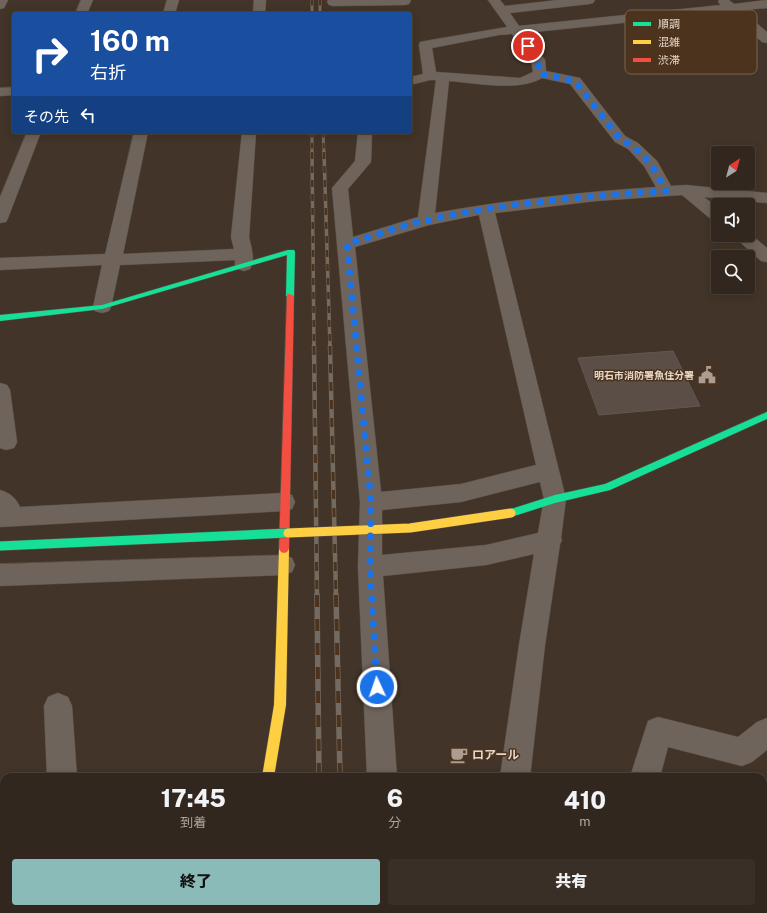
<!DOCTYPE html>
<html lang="ja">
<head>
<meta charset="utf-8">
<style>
  body { margin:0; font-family:"Public Sans","Noto Sans JP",sans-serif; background:#3a2f27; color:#f1f3f6; height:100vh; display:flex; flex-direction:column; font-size:15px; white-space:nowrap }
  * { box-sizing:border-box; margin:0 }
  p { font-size:13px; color:#a8a5a4 }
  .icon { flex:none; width:22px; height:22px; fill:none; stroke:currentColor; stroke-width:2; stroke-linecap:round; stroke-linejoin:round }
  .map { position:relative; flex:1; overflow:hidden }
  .panel { position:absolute; left:0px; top:773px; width:767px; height:140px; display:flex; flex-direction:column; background:#32271e; border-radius:12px 12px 0 0; box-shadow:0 2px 10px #0003,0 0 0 1px #4d443c }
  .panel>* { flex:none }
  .hud { position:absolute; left:12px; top:12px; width:400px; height:122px; border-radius:4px; box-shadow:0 2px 10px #0003,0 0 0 1px #4d443c; background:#1a4fa0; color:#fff; overflow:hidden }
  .needle { width:26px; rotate:36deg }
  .buttons { position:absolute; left:711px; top:146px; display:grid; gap:8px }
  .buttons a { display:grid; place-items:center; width:44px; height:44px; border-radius:4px; background:#32271e; box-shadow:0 2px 10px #0003,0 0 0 1px #4d443c; font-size:20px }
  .pin { position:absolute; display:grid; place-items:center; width:34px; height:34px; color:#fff; margin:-17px; border:2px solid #fff; border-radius:50%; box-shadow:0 1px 4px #0007 }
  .me { position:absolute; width:44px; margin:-22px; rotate:357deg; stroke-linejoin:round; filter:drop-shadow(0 0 3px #0008) }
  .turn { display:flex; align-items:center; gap:14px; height:84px; padding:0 12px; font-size:18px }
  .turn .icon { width:52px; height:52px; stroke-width:2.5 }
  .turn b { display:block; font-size:28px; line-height:34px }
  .then { display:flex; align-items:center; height:38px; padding:0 12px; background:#0003; gap:8px; font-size:15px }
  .eta { display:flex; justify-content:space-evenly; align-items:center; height:68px; text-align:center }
  .eta b { font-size:24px; font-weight:800; line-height:28px }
  .cta { display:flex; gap:8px; margin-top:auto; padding:8px 12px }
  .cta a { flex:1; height:46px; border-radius:4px; background:#8bbbb9; color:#111; font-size:16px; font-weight:800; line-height:46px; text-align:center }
  .cta a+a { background:#3a2f27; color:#f1f3f6 }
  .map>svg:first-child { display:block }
  .building { fill:#5a4e46; stroke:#64574f }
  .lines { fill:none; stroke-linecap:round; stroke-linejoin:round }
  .street-casing { stroke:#5b5045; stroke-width:1 }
  .fast-casing { stroke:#5b5045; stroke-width:1 }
  .slow-casing { stroke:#5b5045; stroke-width:1 }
  .jam-casing { stroke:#5b5045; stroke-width:1 }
  .street { fill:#6f645c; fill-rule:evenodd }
  .fast { fill:#16e098; fill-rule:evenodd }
  .slow { fill:#ffcf43; fill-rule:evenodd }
  .jam { fill:#f24e42; fill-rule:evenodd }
  .rail-far3-casing { stroke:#756a60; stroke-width:3 }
  .rail-far2-casing { stroke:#756a60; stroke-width:3.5 }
  .rail-far1-casing { stroke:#756a60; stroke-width:4.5 }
  .rail-casing { stroke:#756a60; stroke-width:5.5 }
  .rail-far3 { stroke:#4c331d; stroke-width:2; stroke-dasharray:5.5; stroke-linecap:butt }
  .rail-far2 { stroke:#4c331d; stroke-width:2.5; stroke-dasharray:7; stroke-linecap:butt }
  .rail-far1 { stroke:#4c331d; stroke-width:3; stroke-dasharray:9; stroke-linecap:butt }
  .rail { stroke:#4c331d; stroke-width:4; stroke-dasharray:12; stroke-linecap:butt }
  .fast-bridge-casing { stroke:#5b5045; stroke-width:10; stroke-linecap:butt }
  .slow-bridge-casing { stroke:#5b5045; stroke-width:10; stroke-linecap:butt }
  .fast-bridge { stroke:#16e098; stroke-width:9 }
  .slow-bridge { stroke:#ffcf43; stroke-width:9 }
  .route { stroke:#1a73e8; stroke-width:7; stroke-dasharray:0 12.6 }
  .labels { text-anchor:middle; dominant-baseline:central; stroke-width:3; stroke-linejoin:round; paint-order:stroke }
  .poi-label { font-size:10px; font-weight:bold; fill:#e5d6c8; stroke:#4c331d; text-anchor:end }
  .near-poi-label { font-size:12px; font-weight:bold; fill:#e5d6c8; stroke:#4c331d; text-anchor:start }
  .key { fill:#4c331d; stroke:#7a6450; stroke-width:1 }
  .key-label { font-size:11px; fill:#e5d6c8 }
</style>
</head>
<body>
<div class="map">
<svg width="767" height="913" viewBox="0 0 767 913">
  <rect width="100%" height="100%" fill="#423428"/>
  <path class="building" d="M673 351 700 406 599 415 578 358Z"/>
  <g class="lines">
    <g class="street-casing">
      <path id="street" d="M0 0H8L4 8 0 9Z
        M81 0H93L87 14H75Z
        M167 0H179L175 14H163Z
        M254 0H266L265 14H253Z
        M328 0H411L409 4 405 5 333 6 329 5 327 2Z
        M488 0H500L505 6 558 0H595L593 3 589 4 510 13 519 26 721 5 718 2 719 0H729L734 4 767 0V8L741 10 767 32V43L762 42 728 12 525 33 545 60 546 71 580 78 625 136 638 143 657 161 671 186 686 185 767 193V203L704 197 718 208V221L712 220 682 195 596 201 495 213 566 499 561 538 562 540 560 544 545 645 530 777H500L519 645 534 554 486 565 383 576 397 777H367L358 567 360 502 332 188 355 161 358 132H372L371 162 348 189 353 237 418 217 436 80H430L410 85V77L423 74 419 45 420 42 425 41 507 27ZM512 34 531 60 533 72 520 78 436 72 432 48 499 35ZM542 78 570 84 615 142 628 149 644 166 656 187C582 192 508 200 435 213L449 81C477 83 518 92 542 78ZM479 215 536 465 461 484 381 492 355 247 429 225ZM540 482 544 499 538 533 486 545 382 555V510L461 502Z
        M14 87V95L0 96V88Z
        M27 132H41L8 218 6 222 0 223V197Z
        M134 132H148L123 254 234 249 231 237 242 132H256L249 237C251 247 256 260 250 269L244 271 238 269 235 265V260L120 265 111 307 109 311 102 313 95 311 93 307 102 265 0 270V258L105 254Z
        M748 232 767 248V262L761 261 732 235H748Z
        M0 383 7 385 10 390 17 442 14 448 6 450 0 448Z
        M0 490C10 493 16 498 20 507L284 493 292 495 295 502 292 509 284 511 0 527Z
        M283 555 292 558 295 565 292 572 283 575 0 586V564Z
        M58 693 68 697 72 706 77 777H47L44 706 48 697Z
        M658 717 738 737 757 722 767 718V750L752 762 742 766 668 747 660 777H630L648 721Z
        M49 909H81V913H49Z
        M229 909H261L260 913H228Z
        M373 909H405L406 913H374Z
        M479 909H511L510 913H478Z"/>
    </g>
    <g class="fast-casing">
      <path id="fast" d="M288 250H294L295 252 294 296 290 298 286 296 287 255 102 309 0 321V315L102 305Z
        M767 412V419L610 490 555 503 511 517 508 516 506 513 508 510 555 495 605 484Z"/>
    </g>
    <g class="slow-casing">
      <path id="slow" d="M284 545 287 546 289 549 286 705 274 777H262L274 705 279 549 281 546Z"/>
    </g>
    <g class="jam-casing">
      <path id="jam" d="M287 294H290L294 296 289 549 287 552 284 553 281 552 279 549Z"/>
    </g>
    <use href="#street" class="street"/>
    <use href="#fast" class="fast"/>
    <use href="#slow" class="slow"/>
    <use href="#jam" class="jam"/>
    <g class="rail-far3-casing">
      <path id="rail-far3" d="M312 0V14
        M320 0V14
        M312 132V153
        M323 132 324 153"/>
    </g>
    <g class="rail-far2-casing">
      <path id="rail-far2" d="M312 152 314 347
        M324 152 330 347"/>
    </g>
    <g class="rail-far1-casing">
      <path id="rail-far1" d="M314 346 317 596
        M330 346 336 596"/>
    </g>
    <g class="rail-casing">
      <path id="rail" d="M317 595 319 777
        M336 595 340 777
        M322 909V913
        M344 909V913"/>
    </g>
    <use href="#rail-far3" class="rail-far3"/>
    <use href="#rail-far2" class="rail-far2"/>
    <use href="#rail-far1" class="rail-far1"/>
    <use href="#rail" class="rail"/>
    <g class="fast-bridge-casing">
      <path id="fast-bridge" d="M0 546 288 533"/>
    </g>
    <g class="slow-bridge-casing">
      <path id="slow-bridge" d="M288 533 410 528 511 513"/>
    </g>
    <use href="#fast-bridge" class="fast-bridge"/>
    <use href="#slow-bridge" class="slow-bridge"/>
  </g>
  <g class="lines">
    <path class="route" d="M377 687 370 568 371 502 347 244C374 236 401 225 428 220 506 203 586 196 666 191L651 164 633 146 620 139 575 81 540 74 538 60 528 46"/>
  </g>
  <defs>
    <g id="civic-bare" transform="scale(1.38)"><path d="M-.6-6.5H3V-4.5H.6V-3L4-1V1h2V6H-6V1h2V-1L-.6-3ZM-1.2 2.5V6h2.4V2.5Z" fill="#ac9d90" stroke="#4c331d" stroke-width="2.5" paint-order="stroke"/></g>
    <g id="cafe-bare" transform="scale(1.38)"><path d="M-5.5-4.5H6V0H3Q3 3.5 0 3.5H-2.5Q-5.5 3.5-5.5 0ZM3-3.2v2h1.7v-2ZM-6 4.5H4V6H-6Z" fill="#ac9d90" stroke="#4c331d" stroke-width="2.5" paint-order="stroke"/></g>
  </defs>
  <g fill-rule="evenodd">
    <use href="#civic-bare" x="707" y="375"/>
    <use href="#cafe-bare" x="459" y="755"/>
  </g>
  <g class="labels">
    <g class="poi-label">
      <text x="694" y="375">明石市消防署魚住分署</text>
    </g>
    <g class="near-poi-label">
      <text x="472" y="755">ロアール</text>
    </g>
  </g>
  <rect x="625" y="10" width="132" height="64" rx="6" class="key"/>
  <rect x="633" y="22" width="18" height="4" fill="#16e098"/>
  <rect x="633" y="40" width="18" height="4" fill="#ffcf43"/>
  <rect x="633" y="58" width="18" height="4" fill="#f24e42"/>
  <g class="key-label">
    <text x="658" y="28">順調</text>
    <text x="658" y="46">混雑</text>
    <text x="658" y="64">渋滞</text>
  </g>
</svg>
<div class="buttons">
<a><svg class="needle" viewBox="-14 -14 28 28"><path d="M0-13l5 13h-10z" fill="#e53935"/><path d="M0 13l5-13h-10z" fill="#a8a5a4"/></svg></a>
<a><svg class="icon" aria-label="sound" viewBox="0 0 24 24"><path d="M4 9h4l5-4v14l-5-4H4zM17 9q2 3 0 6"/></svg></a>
<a><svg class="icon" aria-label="search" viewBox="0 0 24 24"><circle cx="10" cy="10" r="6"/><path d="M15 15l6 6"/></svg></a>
</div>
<div class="pin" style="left:528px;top:46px;background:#d93025"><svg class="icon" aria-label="arrive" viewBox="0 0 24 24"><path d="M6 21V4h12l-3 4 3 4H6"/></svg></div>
<svg class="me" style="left:377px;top:687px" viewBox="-20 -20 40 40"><circle r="17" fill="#1a73e8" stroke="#fff" stroke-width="3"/><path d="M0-11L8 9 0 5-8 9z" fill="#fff"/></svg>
<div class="hud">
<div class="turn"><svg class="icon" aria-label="right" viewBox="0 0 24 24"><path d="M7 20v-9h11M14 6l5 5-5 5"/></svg><div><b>160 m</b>右折</div></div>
<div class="then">その先<svg class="icon" aria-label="left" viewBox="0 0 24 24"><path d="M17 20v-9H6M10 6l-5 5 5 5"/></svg></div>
</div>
<section class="panel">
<div class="eta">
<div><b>17:45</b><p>到着</p></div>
<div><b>6</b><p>分</p></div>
<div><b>410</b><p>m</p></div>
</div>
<div class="cta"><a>終了</a><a>共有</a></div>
</section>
</div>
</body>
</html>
